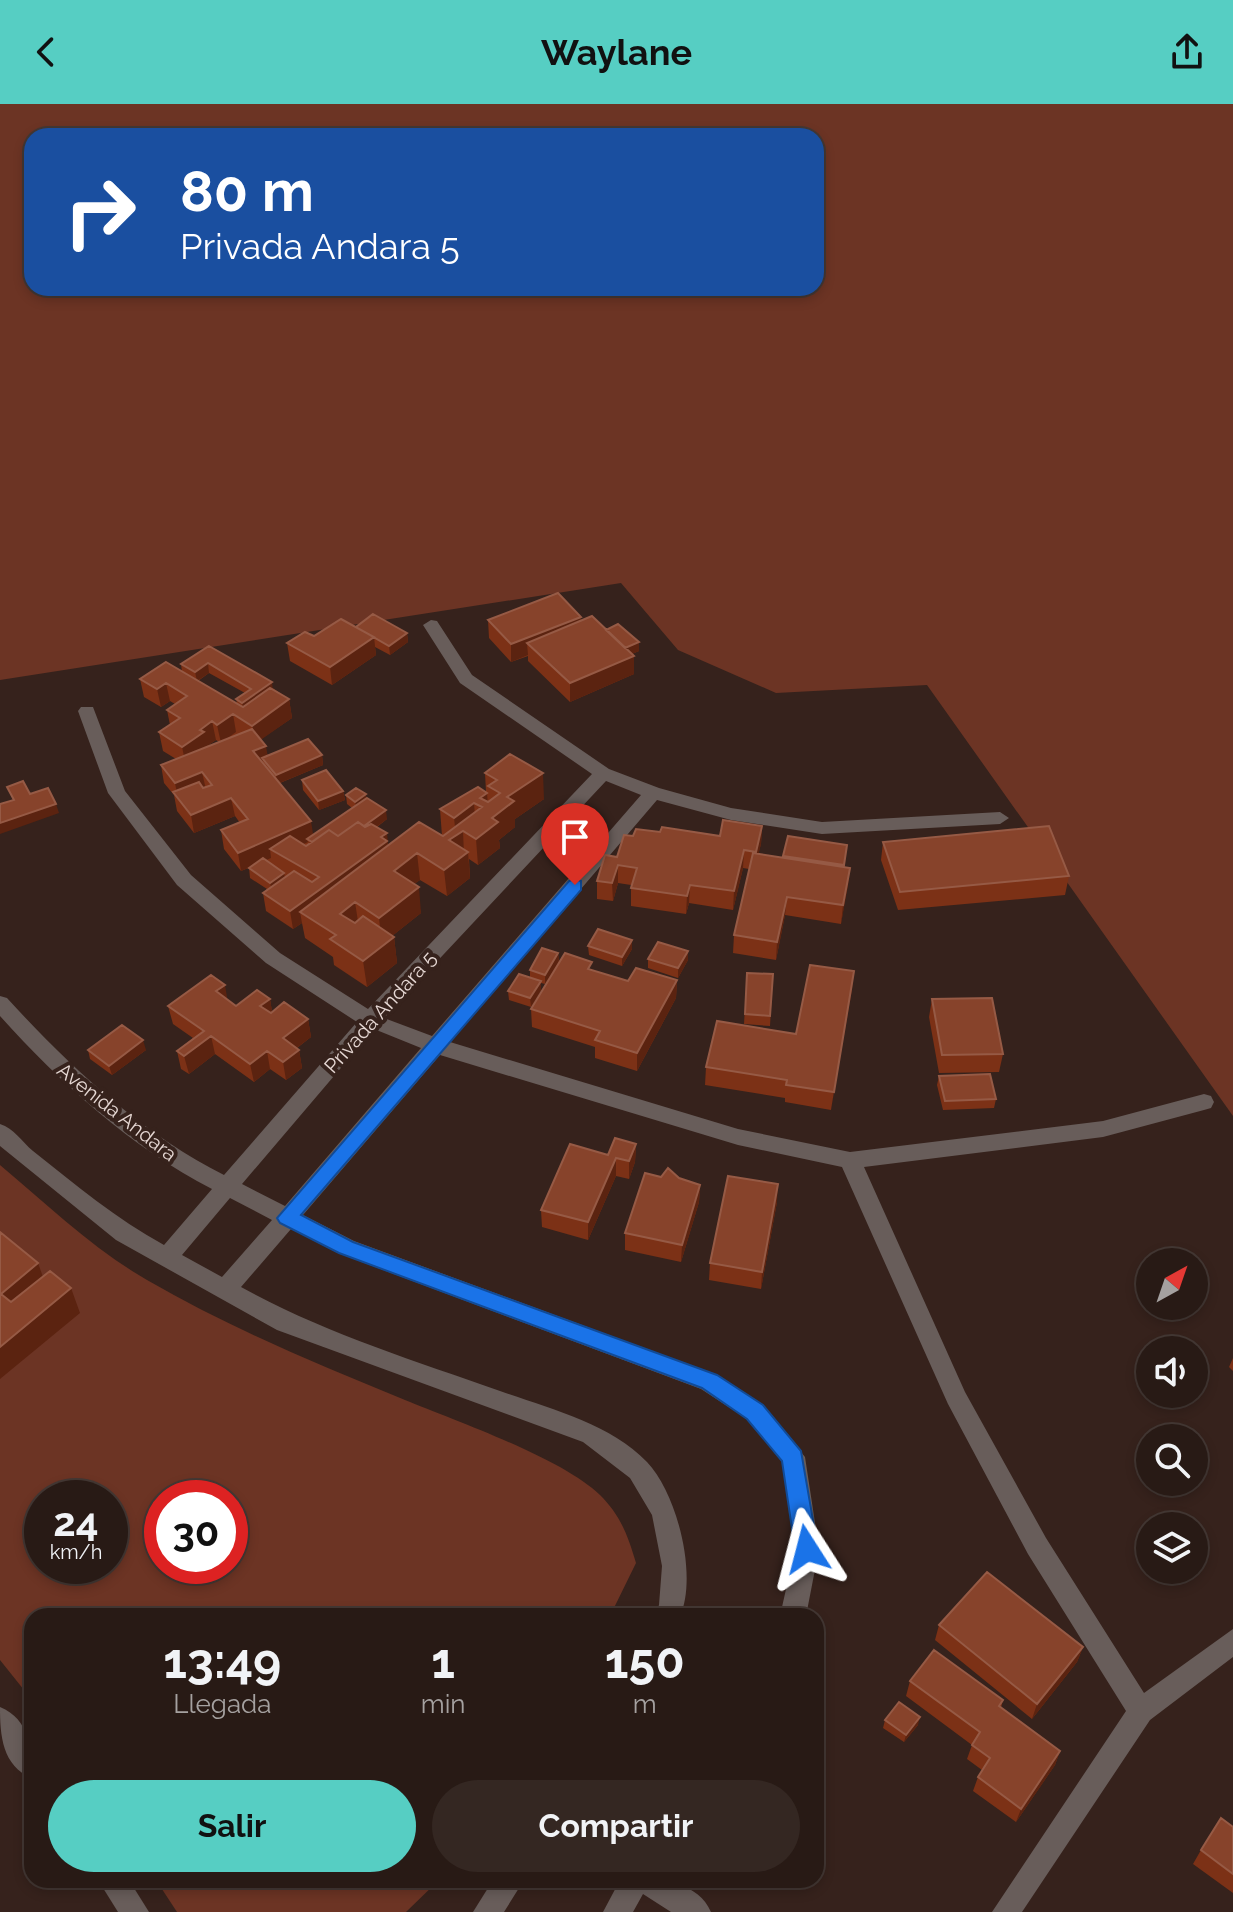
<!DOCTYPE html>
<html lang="es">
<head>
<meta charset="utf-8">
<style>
  body { margin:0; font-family:Raleway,sans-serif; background:#342722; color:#f1f3f6; height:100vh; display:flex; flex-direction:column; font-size:30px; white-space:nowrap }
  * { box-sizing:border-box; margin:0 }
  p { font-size:26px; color:#a5a1a0 }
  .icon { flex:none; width:44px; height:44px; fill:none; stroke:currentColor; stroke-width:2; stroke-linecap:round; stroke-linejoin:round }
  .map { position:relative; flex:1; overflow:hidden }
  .panel { position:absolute; left:24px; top:1504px; width:800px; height:280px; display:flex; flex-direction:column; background:#281a15; border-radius:24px; box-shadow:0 4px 12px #0003,0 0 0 2px #443834 }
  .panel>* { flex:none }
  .hud { position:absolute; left:24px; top:24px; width:800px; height:168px; border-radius:24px; box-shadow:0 4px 12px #0003,0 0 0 2px #443834; background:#1a4fa0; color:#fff; overflow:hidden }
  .needle { width:52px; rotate:40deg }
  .controls { position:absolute; left:1136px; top:1144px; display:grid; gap:16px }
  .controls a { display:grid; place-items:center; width:72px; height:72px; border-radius:50%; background:#281a15; box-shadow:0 4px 12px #0003,0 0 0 2px #443834; font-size:40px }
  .speed { position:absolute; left:24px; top:1376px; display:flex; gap:16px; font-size:40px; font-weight:700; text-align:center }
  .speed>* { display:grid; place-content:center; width:104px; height:104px; border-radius:50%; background:#281a15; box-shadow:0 4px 12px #0003,0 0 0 2px #443834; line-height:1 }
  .speed small { font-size:20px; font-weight:400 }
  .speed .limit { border:12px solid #d22; background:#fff; color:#111 }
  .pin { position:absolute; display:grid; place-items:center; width:68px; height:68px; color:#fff; margin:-82px -34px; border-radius:50% 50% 50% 0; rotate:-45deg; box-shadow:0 0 8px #0007 }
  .pin .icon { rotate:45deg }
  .me { position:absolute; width:88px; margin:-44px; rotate:351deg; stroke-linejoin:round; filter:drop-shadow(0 0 6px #0008) }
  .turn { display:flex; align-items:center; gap:28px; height:168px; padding:0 24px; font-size:36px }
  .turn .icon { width:104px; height:104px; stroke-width:2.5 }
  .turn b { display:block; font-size:56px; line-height:68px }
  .eta { display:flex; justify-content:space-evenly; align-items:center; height:136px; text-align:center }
  .eta b { font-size:48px; font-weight:700; line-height:56px }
  .cta { display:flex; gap:16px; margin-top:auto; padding:16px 24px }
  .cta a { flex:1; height:92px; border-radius:48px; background:#56cec3; color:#111; font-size:32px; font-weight:700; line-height:92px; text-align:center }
  .cta a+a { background:#342722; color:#f1f3f6 }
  header { display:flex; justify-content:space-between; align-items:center; height:104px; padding:0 24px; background:#56cec3; color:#111; font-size:36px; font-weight:700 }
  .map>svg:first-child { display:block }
  .green { fill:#6c3424; fill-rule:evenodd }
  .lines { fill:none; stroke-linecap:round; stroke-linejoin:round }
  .street { fill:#685d5a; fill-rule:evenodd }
  .wall { fill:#7c3116; fill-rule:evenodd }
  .shaded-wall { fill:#5b2310 }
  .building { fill:#87432b; stroke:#965a45; stroke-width:2 }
  .route { fill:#1a73e8; stroke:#114b97; stroke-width:2 }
  .labels { text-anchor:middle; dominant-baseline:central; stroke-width:8; stroke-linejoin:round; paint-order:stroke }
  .street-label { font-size:20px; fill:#e6d8d4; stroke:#36221c }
</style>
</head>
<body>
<header><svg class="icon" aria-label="back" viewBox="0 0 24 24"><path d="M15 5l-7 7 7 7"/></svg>Waylane<svg class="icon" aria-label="share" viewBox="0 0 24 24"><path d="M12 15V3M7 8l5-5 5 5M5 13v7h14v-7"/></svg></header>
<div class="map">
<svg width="1233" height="1808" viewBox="0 0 1233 1808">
  <rect width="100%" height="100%" fill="#36221c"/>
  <path class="green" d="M0 0H1233V1012L927 581 776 589 678 546 621 479 0 576ZM32 32H816V184H32Z
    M0 1061C48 1101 93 1145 147 1176 230 1224 317 1260 405 1296 456 1317 562 1354 600 1391 621 1412 628 1432 636 1459L610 1512H32V1596L0 1556ZM42 1394H110V1462H42ZM162 1394H230V1462H162Z
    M156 1776H439L406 1808H177Z"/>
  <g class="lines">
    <path class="street" d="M431 516 437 517 472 571 609 665 659 684 731 704 822 718 1000 708 1009 714 1000 720 822 730 731 716 657 696 450 938 738 1025 850 1048 1103 1017 1204 990 1211 992 1214 998 1211 1004 1204 1006 1103 1033 864 1063 965 1288 1046 1434 1144 1589 1233 1525V1553L1150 1616 1022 1808H992L1126 1607 1028 1450 948 1300 842 1063 738 1041 440 951 303 1111 354 1137 717 1271 763 1301 805 1353 819 1445 806 1512H780L795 1445 782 1357 747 1315 701 1285 338 1149 291 1125 241 1183C322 1228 412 1256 500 1287 550 1305 609 1319 647 1358 677 1389 698 1472 680 1512H654L659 1501 662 1462 652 1411 630 1374 583 1338 277 1226 116 1136 0 1042V1020C14 1024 22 1038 33 1047 75 1080 116 1115 164 1141L212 1085C132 1044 60 979 0 912V892L7 894C69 962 141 1029 224 1071L357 918 266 859 177 781 108 689 78 607 81 603H93L125 687 191 771 280 849 368 905 592 670 460 579 423 521ZM606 677 641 691 432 932 384 914ZM374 925 421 944 285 1102 242 1080ZM230 1094 272 1116 222 1173 182 1151Z
      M0 1603C30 1615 32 1647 32 1674 2 1662 0 1631 0 1603Z
      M98 1776H129L149 1808H118Z
      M493 1776H524L504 1808H473Z
      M620 1776C652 1776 696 1773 711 1808H671L643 1790 633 1808H603Z"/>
  </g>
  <path class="wall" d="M488 516 582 517 639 538V547L632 550 634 552V570L570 598 528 557V552L511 558 489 534Z
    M356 523 407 529 408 538 390 551 375 543 376 551 332 581 290 557 287 539Z
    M209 542 289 595 292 614 261 635 268 652 322 651 323 661 280 679 313 731 352 704 347 700 346 691 366 690V694L387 715 377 723 388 742 442 732 440 705 486 688 485 669 544 695 515 715V723L499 736 500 744 478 761 469 755 470 774 447 792 420 776 414 780 421 809 392 832 394 833 397 859 367 883 334 861 333 853 305 834 302 819 293 825 266 807 263 789 267 785 250 774 249 764 251 763 241 767 224 745 221 726 240 719 235 712 194 729 177 707 174 691 164 679 161 661 176 655 163 647 159 628 170 621 167 606 175 600 170 597 161 603 144 593 140 575 182 568 181 560ZM209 569 245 589 236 595 237 599 198 577ZM216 636 219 638 207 643V642Z
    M302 676 343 687 345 696 319 706 303 686Z
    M762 722 761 740 758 750 783 754 788 732 847 741 844 763 850 764 841 820 785 811 776 856 733 849 734 831 749 765 743 764 733 806 689 799 686 810 631 802V781L618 779 613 797 597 795V777L633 732 660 728 720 732Z
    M883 738 1069 772 1065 791 898 806 881 756Z
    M588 842 632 845 622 862 589 851Z
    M688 847V856L678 874 648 864V855Z
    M558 849 559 858 545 880 541 879V886L531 903 509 896 508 887 530 873V866Z
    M592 866 628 877 677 876 676 894 637 967 595 954V943L532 923 531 905Z
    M854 867 831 1006 785 998V994L705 981 706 963 796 930Z
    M747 869 773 870 770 922 744 920Z
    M270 895 272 908 308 915 311 933 297 944 299 946 302 964 286 976 270 965 254 978 215 950 189 970 181 965 177 947 193 934 173 920 168 902 228 896 236 902Z
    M932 895 1003 950 999 968 939 969 929 913Z
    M88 946H146L112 971 90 955Z
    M939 972 996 995 994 1004 943 1006 937 981Z
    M636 1040 635 1058 629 1075 616 1072 588 1136 542 1123 541 1106 608 1051Z
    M661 1073 679 1074 700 1081 699 1098 681 1158 625 1146V1129Z
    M777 1098 761 1185 709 1176 710 1159Z
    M1233 1254V1267L1229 1263Z
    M939 1521 1083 1543 1077 1558 1032 1615 935 1536Z
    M910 1577 1003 1596 1001 1604 1060 1647 1055 1661 1016 1718 973 1687 978 1673 982 1666 967 1655 972 1641 906 1592Z
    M885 1616 918 1621 904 1638 883 1624Z
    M1233 1723V1789L1193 1760 1201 1746Z"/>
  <path class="shaded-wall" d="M581 513 582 531 527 539 528 551 511 558V540Z
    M407 529 408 538 390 551 389 542Z
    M374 533 376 551 332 581 330 563Z
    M639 538V547L625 553V544Z
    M634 552V570L570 598V579Z
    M208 559 209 569 197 577 195 568Z
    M272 578 273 587 244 608 242 599Z
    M166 579 170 597 161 603 157 585Z
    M289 595 292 614 255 640 252 622Z
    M233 610 236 628 221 639 217 621Z
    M212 617 216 636 207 642 208 646 186 661 182 643 200 626Z
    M266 642 269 660 262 654 264 662 253 647Z
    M322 651 323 661 277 680 276 671Z
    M202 668 206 686 178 695 175 679Z
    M543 669 544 695 515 715V723L499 736 500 744 478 761 476 735 507 693Z
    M343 687 345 696 319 706 318 697Z
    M487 689 489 715 480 694Z
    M366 690 367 700 357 707 355 698Z
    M231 694 235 712 194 729 191 711Z
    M474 699 476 725 463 727 464 751 468 748 470 774 447 792 444 766 449 736 456 732 454 714Z
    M56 700 59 709 0 730V719Z
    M386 706 387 715 341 749 339 740Z
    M311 717 314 736 307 735 308 738 279 751 270 745 271 754 241 767 238 749Z
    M762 722 761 740 755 766 756 748Z
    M387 729 389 748 300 808 302 819 293 825 290 807Z
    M744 746 743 764 733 806 734 787Z
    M417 749 420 776 397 793 394 767Z
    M618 761V779L613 797 612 779Z
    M850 764 848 782 841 820 843 801Z
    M284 769 286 778 272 788 270 779Z
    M690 781 689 799 686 810 687 792Z
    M419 783 421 809 382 840 379 814Z
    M787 793 785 811 776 856 777 838Z
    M355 798 359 824 340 810Z
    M394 833 397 859 367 883 363 857Z
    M632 836V845L622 862V853Z
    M688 847V856L678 874V864Z
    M558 849 559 858 545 880V871Z
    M854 867 852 886 831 1006 834 988Z
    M677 876 676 894 637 967V949Z
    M541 877V886L531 903 530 894Z
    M225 881 228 899 216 887Z
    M270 895 273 913 260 902Z
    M308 915 311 933 286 952 283 934Z
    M211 932 215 950 189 970 184 952Z
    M143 936 146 946 112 971 109 962Z
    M299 946 302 964 286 976 283 958Z
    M267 947 270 965 254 978 250 960Z
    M636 1040 635 1058 629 1075V1057Z
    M616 1054V1072L588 1136V1118Z
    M778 1080 777 1098 761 1185 762 1168Z
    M700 1081 699 1098 681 1158 682 1141Z
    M38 1159 47 1184 11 1214 1 1190Z
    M71 1184 80 1209 0 1275V1243Z
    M1083 1543 1077 1558 1032 1615 1037 1600Z
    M920 1613 918 1621 904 1638 906 1631Z
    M1060 1647 1055 1661 1016 1718 1021 1705Z"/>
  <path class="building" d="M558 489 581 513 511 540 488 516Z
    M373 510 407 529 389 542 356 523Z
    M592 512 634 552 570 579 527 539Z
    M341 515 374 533 330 563 287 539 305 528 314 532Z
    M618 520 639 538 625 544 606 526Z
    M209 542 272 578 242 599 236 595 251 585 208 559 195 568 181 560Z
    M166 558 243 603 270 584 289 595 252 622 233 610 217 621 212 617 200 626 204 628 182 643 159 628 180 614 167 606 187 592 166 579 157 585 140 575Z
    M252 625 266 642 253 647 311 717 238 749 221 726 248 715 231 694 191 711 173 688 199 678 203 684 212 681 202 668 175 679 161 661Z
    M308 635 322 651 276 671 262 654Z
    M510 650 543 669 507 693 514 697 492 714 498 718 476 735 463 727 449 736 468 748 444 766 417 749 394 767 419 783 379 814 355 798 340 810 355 819 363 812 394 833 363 857 330 835 336 831 300 808 419 718 443 732 482 703 474 699 454 714 440 705 478 683 487 689 480 694 488 698 500 689 488 682 497 676 485 669Z
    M326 666 343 687 318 697 302 676Z
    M23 677 30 690 48 684 56 700 0 719V700L14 696 7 683Z
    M356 684 366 690 355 698 346 691Z
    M367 694 386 706 364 722 358 718 338 732 329 726 312 738 307 735Z
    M723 716 762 722 756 748 744 746 734 787 690 781 687 792 631 784 637 764 618 761 612 779 597 777 605 751 617 753 624 731 633 732 636 725 660 728 662 723 720 732Z
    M358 718 365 723 371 720 387 729 381 733 387 737 290 807 263 789 294 767 312 778 319 773 270 745 290 732 306 742 329 726 338 732Z
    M1049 722 1069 772 900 788 883 738Z
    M788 732 847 741 844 761 783 752Z
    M753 749 850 764 843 801 787 793 777 838 734 831Z
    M263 754 284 769 270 779 249 764Z
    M598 825 632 836 622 853 588 842Z
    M658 838 688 847 678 864 648 855Z
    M542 844 558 849 545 871 530 866Z
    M565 849 592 858 588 865 628 877 636 864 677 876 637 949 595 936 600 927 531 905Z
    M810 861 854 867 834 988 786 981 787 976 706 963 717 917 796 930Z
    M747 869 773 870 770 912 745 910Z
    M519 870 541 877 530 894 508 887Z
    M211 871 225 881 216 887 236 902 257 886 270 895 260 902 271 909 284 898 308 915 283 934 299 946 283 958 267 947 250 960 211 932 184 952 177 947 204 927 168 902Z
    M992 894 1003 950 942 951 932 895Z
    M122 921 143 936 109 962 88 946Z
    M990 970 996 995 945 997 939 972Z
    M615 1034 636 1040 629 1057 616 1054 588 1118 541 1106 570 1040 608 1051Z
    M668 1064 679 1074 700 1081 682 1141 625 1129 645 1069 661 1073Z
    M728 1072 778 1080 762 1168 710 1159Z
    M0 1128 38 1159 1 1190 11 1198 50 1167 71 1184 0 1243Z
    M987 1468 1083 1543 1037 1600 939 1521Z
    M934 1546 1003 1596 999 1602 1060 1647 1021 1705 978 1673 990 1654 972 1641 980 1628 910 1577Z
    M899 1598 920 1613 906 1631 885 1616Z
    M1221 1714 1233 1723V1770L1201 1746Z"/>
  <path class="route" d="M575 775 581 777V786L301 1111 353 1138 717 1271 763 1301 801 1347 818 1445 815 1453 807 1456 799 1453 795 1445 782 1357 747 1315 702 1284 339 1149 280 1119 277 1114 569 777Z"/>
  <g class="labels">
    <g class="street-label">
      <text transform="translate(380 908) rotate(-48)">Privada Andara 5</text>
      <text transform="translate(117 1008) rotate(38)">Avenida Andara</text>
    </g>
  </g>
</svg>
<div class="controls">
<a><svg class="needle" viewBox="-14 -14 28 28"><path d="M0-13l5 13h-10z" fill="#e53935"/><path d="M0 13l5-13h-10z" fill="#a5a1a0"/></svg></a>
<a><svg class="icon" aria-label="sound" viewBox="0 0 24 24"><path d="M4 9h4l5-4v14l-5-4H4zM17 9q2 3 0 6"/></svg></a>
<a><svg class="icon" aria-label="search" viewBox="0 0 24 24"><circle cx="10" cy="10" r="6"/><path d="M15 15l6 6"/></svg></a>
<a><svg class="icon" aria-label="layers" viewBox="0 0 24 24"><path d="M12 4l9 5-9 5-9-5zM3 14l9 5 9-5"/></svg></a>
</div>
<div class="speed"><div>24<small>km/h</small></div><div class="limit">30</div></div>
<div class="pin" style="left:575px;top:781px;background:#d93025"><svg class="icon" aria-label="arrive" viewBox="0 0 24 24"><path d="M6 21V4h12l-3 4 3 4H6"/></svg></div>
<svg class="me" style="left:807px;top:1445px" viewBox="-20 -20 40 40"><path d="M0-17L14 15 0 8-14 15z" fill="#1a73e8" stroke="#fff" stroke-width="4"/></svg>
<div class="hud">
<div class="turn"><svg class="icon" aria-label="right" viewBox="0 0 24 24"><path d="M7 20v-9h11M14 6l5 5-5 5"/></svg><div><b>80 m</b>Privada Andara 5</div></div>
</div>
<section class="panel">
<div class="eta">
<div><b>13:49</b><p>Llegada</p></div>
<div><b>1</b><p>min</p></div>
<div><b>150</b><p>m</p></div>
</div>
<div class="cta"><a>Salir</a><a>Compartir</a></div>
</section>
</div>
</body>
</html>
